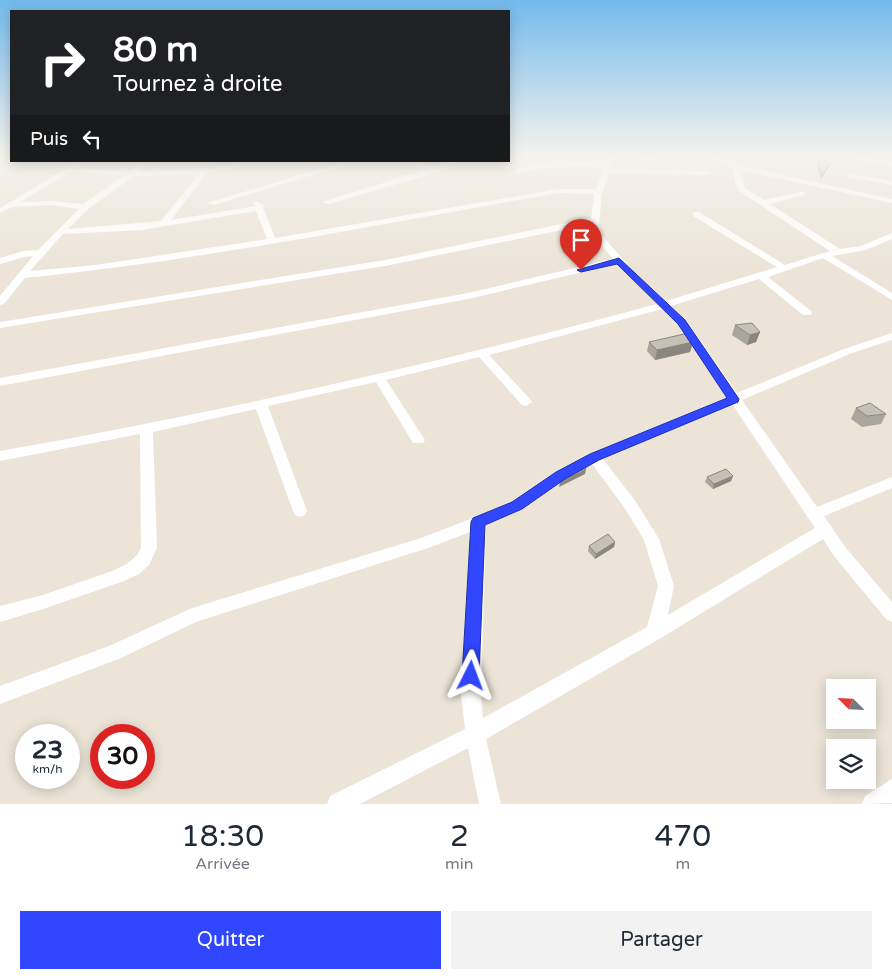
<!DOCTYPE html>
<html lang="fr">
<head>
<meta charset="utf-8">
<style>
  body { margin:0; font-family:"Varela Round",sans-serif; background:#f2f2f3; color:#1f2937; height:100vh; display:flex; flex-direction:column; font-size:19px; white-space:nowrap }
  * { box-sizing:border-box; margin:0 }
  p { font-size:16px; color:#747a83 }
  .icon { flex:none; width:28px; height:28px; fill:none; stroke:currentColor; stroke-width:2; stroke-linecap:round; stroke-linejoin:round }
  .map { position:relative; height:804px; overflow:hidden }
  .details { display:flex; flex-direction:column; background:#fff; flex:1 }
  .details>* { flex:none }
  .hud { position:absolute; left:10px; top:10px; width:500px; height:152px; border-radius:0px; box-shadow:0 2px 12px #0003; background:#202124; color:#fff; overflow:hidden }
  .needle { width:32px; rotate:294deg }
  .buttons { position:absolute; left:826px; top:679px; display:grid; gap:10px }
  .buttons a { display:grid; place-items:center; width:50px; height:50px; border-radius:0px; background:#fff; box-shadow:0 2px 12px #0003; font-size:25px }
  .speed { position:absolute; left:15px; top:724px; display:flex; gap:10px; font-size:25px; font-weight:700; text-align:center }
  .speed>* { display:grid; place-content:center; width:65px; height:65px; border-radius:50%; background:#fff; box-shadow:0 2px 12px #0003; line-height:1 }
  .speed small { font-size:12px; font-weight:400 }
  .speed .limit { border:8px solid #d22; background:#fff; color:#111 }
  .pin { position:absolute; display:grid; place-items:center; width:42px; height:42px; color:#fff; margin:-51px -21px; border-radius:50% 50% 50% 0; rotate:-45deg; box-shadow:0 0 5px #0007 }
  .pin .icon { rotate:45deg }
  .me { position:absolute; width:55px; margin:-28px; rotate:3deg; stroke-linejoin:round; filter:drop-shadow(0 0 4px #0008) }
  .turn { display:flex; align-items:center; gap:18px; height:105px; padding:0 20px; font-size:22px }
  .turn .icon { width:65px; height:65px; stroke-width:2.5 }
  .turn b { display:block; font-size:35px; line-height:42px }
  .then { display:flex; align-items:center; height:48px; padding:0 20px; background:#0003; gap:10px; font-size:19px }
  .eta { display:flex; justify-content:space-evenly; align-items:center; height:85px; text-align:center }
  .eta b { font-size:30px; font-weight:600; line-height:35px }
  .action { display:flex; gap:10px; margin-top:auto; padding:10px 20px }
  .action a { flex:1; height:58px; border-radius:0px; background:#3047ff; color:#fff; font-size:20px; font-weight:600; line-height:58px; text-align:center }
  .action a+a { background:#f2f2f3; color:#1f2937 }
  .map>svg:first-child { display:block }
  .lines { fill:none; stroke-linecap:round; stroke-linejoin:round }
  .minor { fill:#fff; fill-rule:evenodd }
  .secondary { fill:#fff; fill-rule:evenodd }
  .wall { fill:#aaa69d }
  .shaded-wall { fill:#8b8780 }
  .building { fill:#c6c1b7; stroke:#8b8780 }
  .route { fill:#3047ff; stroke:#1f2ea6 }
</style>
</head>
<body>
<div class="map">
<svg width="892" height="804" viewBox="0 0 892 804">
  <rect width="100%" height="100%" fill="#ebe4d7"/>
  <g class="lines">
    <path class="minor" d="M608 157H614L610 169 708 171 712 173 708 175 609 173 602 194 599 224 601 234 634 272 666 301 777 267 693 216V212H699L785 265 830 251 739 191 735 183 733 168 708 157H717L738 165 892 199V203L740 170 745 188 764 200 805 191V195L770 204 840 249 861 246 892 233V239L866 250 832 256 892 293V300L823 258 768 277 811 311 812 313 811 315H803L759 279 671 306 686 320 737 393 844 349 892 333V340L852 353 742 400 817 507 892 477V488L824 516 846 548 892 602V622L886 619 834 556 823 539 661 638 486 739 501 804H479L468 748 360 804H327L330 796 465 729 461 695 470 532 431 547 196 622 121 658 0 704V686L109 646 192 608 421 538 473 518 512 501 556 471 589 454 727 397 678 324 662 309 489 355 530 399 532 402 526 406 522 405 479 357 386 380 425 440 423 443H413L376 382 268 406 307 511 305 515 300 517 295 515 293 511 256 409 153 432 157 548 149 565 139 574 124 581 43 609 0 622V606L43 595 112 571 127 564 137 555 141 548 140 434 0 461V451C221 412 440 363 657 304L617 264 468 299 0 386V378L468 293 613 259 593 235 591 224 385 266 0 328V322L385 260 591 218 594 194 558 193C381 224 204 260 25 278L4 304 0 305V296L33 256 24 257 0 264V258L23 251 38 250 79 209 51 205 12 207 0 213V208L79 161H87L77 168 130 171 144 161H152L139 171C163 172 186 169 209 168 224 168 239 161 254 161L229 169 207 173 171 220 256 206 252 203 256 201 264 205 263 208 275 238 558 189H596L604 167C575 166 547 166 518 173L514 171C535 158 581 162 605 163ZM70 172 125 175 83 204 51 201 20 202ZM199 174 161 221 68 229 88 209 134 176ZM256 211 267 239 96 265 30 271 63 234 142 230ZM732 404 815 528 668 615 674 586 659 539 636 502 603 459ZM592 464 626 510 644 540 658 586 647 627 483 718 481 695 486 525 522 509 566 479Z
      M631 157H659L647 161Z
      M847 157H861L892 162V166L850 159Z
      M347 161H359L214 205 207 203Z
      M406 161H416L431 168 453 161H464L435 173 329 204 322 202 424 170Z
      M848 173 892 181V185L848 177Z
      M892 779V803L862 804 865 796Z"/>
    <path class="secondary" d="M11 157V161H14L0 164V158Z"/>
  </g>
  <path class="wall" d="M817 160 831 162 830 165 821 179 816 163Z
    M735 325 760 332 756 342 747 345 732 335Z
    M649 342H693L690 352 655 360 647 351Z
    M856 408 886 414 881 424 862 427 851 419Z
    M733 476 731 481 713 489 705 482 707 477Z
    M615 542 614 547 595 559 588 551 589 546Z"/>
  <path class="shaded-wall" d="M831 162 830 165 821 179 822 175Z
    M760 332 756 342 747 345 750 335Z
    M693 342 690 352 655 360 657 350Z
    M586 469 585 474 559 487 560 482Z
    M733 476 731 481 713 489 714 484Z
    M615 542 614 547 595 559 596 554Z"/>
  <path class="building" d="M817 160 831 162 822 175Z
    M752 323 760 332 750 335 735 325Z
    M684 334 693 342 657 350 649 342Z
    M870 403 886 414 867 416 856 408Z
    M584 466 586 469 560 482Z
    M726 469 733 476 714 484 707 477Z
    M608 534 615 542 596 554 589 546Z"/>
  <linearGradient id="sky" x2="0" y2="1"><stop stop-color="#73baed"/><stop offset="0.58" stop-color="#f6f3ed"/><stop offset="1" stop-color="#f6f3ed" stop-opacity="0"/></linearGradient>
  <rect width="892" height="269" fill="url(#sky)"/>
  <path class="route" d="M619 258 685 320 739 399 738 402 599 460 565 479 522 509 485 525 479 676 477 682 471 684 465 682 462 676 471 522 473 518 512 502 556 472 590 454 727 398 678 324 617 264 581 272 577 270Z"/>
</svg>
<div class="buttons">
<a><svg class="needle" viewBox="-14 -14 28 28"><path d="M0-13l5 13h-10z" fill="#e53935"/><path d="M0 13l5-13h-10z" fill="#747a83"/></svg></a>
<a><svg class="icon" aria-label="layers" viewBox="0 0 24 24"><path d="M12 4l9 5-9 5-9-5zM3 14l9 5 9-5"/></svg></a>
</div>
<div class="speed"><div>23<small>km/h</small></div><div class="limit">30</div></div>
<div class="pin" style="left:581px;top:270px;background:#d93025"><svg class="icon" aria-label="arrive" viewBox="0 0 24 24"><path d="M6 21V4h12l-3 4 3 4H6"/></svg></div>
<svg class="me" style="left:471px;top:676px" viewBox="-20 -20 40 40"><path d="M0-17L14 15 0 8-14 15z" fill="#3047ff" stroke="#fff" stroke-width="4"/></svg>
<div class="hud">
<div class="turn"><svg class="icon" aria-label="right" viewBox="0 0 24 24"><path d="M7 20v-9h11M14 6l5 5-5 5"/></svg><div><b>80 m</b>Tournez à droite</div></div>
<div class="then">Puis<svg class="icon" aria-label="left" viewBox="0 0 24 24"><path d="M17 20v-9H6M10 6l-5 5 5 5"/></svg></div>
</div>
</div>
<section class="details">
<div class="eta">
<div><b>18:30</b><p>Arrivée</p></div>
<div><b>2</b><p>min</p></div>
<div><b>470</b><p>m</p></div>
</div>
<div class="action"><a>Quitter</a><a>Partager</a></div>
</section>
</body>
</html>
